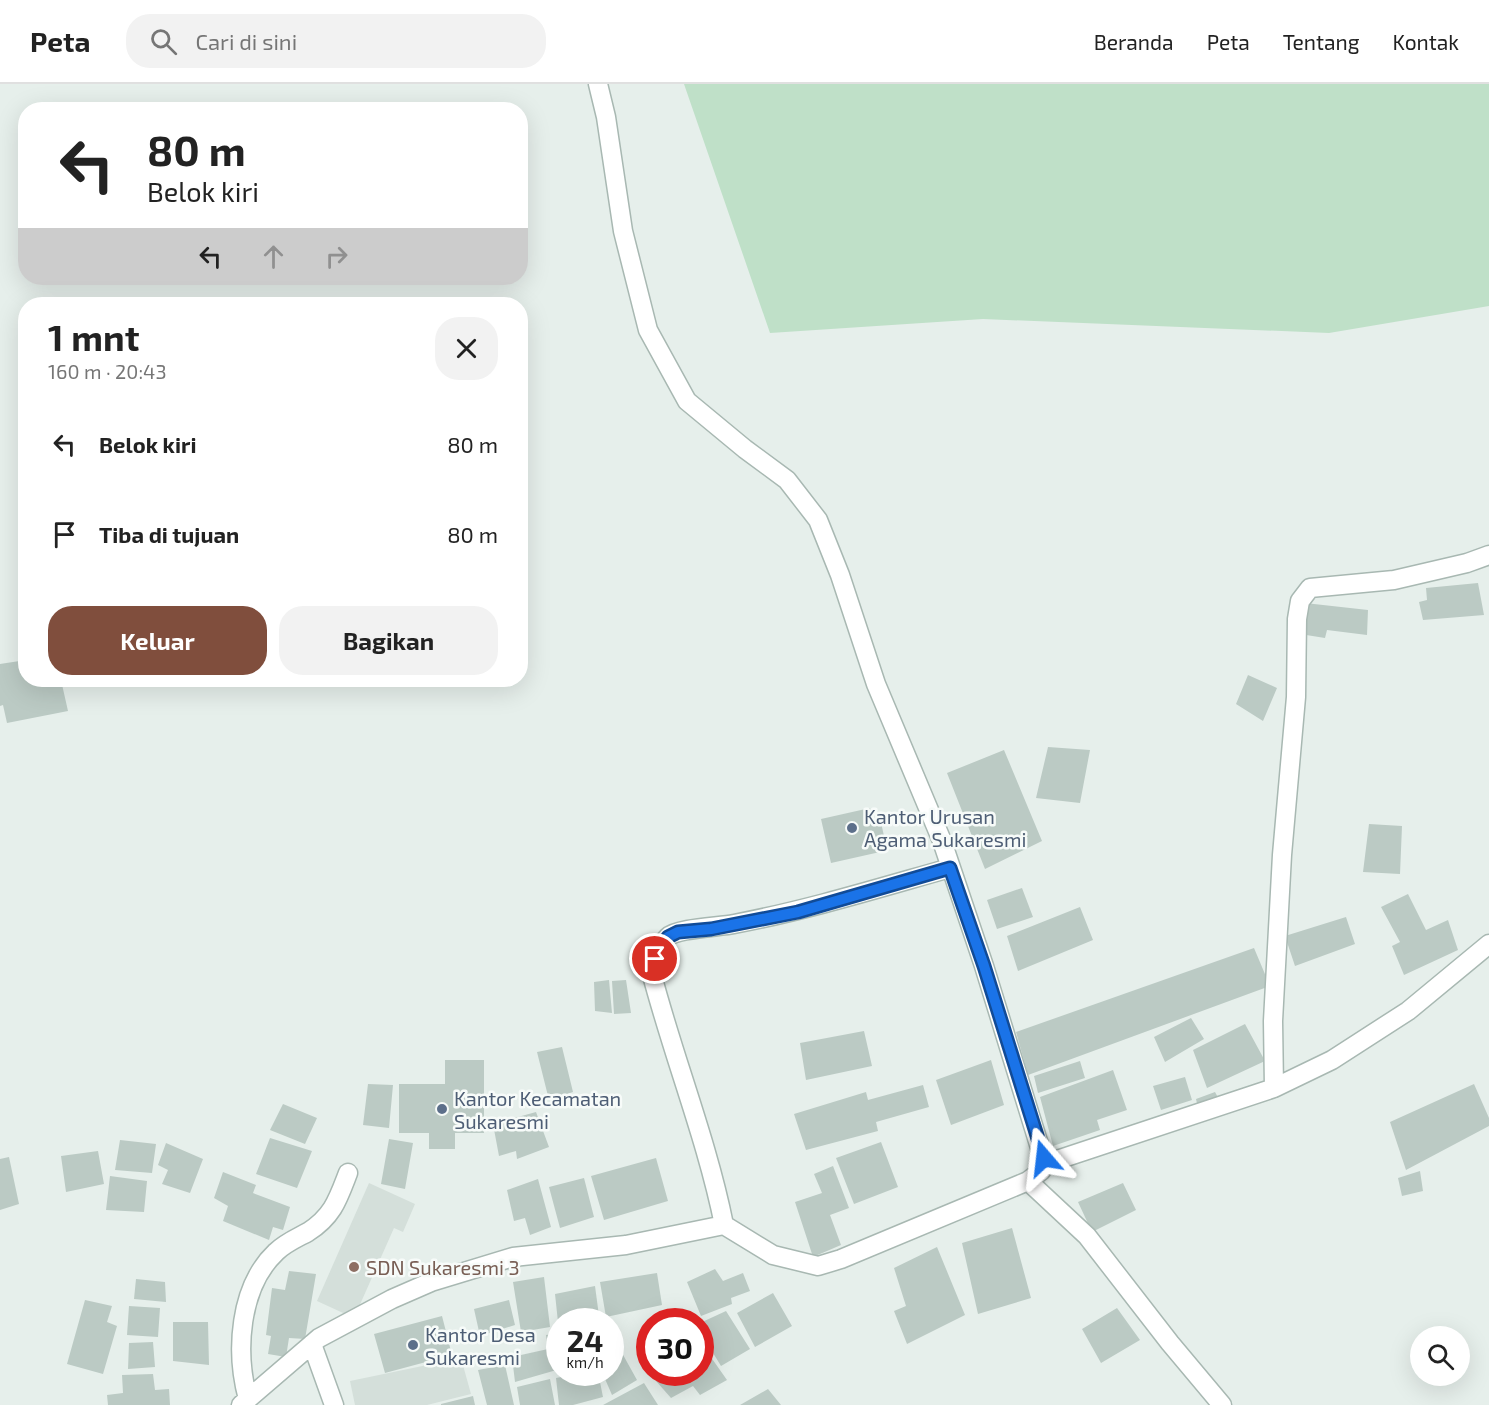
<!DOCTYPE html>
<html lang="id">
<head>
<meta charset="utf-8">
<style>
  body { margin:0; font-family:"Exo 2",sans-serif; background:#f2f2f2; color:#222; height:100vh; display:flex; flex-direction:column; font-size:22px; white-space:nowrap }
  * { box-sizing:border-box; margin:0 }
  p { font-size:20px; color:#767676 }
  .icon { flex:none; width:33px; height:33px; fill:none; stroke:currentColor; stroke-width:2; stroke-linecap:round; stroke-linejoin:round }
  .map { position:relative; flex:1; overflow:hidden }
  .drawer { position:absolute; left:18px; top:213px; width:510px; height:390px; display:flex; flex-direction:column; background:#fff; border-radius:24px; box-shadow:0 6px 24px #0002 }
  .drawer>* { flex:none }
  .hud { position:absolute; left:18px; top:18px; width:510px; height:183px; border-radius:24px; box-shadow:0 6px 24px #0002; background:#fff; color:#222; overflow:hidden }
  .tools { position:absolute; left:1410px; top:1242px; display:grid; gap:12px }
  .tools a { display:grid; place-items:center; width:60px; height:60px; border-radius:50%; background:#fff; box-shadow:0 6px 24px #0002; font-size:30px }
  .speed { position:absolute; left:546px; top:1224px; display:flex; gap:12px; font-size:30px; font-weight:700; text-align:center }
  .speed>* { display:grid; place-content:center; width:78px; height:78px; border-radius:50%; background:#fff; box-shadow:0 6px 24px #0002; line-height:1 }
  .speed small { font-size:15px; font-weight:400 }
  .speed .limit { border:9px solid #d22; background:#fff; color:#111 }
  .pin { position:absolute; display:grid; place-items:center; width:51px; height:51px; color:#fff; margin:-26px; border:3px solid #fff; border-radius:50%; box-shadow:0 2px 6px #0007 }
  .me { position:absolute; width:66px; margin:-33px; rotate:343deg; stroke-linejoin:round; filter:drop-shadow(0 0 4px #0008) }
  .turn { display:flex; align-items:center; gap:21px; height:126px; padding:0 30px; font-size:27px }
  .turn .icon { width:78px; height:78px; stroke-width:2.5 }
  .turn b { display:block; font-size:42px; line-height:51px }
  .lanes { display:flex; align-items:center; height:57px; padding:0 30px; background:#0003; justify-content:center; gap:30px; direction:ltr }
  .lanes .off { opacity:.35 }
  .round { display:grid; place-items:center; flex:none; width:63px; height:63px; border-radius:24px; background:#f2f2f2 }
  .head { display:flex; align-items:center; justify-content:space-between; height:102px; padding:0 30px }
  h1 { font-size:36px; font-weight:700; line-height:45px }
  .action { display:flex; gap:12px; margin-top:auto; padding:12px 30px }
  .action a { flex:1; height:69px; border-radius:24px; background:#804e3d; color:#fff; font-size:24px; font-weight:700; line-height:69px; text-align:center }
  .action a+a { background:#f2f2f2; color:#222 }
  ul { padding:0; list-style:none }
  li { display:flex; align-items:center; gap:18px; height:90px; padding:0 30px }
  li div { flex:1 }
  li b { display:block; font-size:22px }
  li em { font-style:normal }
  header { display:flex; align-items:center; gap:36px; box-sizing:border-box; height:84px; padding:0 30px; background:#fff; border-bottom:2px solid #e0e0e0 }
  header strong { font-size:28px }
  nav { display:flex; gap:33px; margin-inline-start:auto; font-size:21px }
  .search { width:420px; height:54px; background:#f2f2f2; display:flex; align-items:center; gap:15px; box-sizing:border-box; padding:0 21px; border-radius:24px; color:#767676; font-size:22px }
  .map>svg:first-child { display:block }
  .built { fill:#d4dfda }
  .green { fill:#bfe0c8 }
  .building { fill:#bbcac4 }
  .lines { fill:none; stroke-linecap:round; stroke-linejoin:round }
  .street-casing { stroke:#a8b8b2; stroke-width:21 }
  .street { stroke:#fff; stroke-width:18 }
  .route-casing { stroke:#114b97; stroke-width:15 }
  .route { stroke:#1a73e8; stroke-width:10 }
  .service-dot { fill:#5c6f8a; stroke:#f7fbf9; stroke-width:2 }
  .education-dot { fill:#8d6e63; stroke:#f7fbf9; stroke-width:2 }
  .labels { text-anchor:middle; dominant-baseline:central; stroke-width:5; stroke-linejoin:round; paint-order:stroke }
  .service-label { font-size:20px; fill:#4e5e75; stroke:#f7fbf9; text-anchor:start }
  .education-label { font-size:20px; fill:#785e54; stroke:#f7fbf9; text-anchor:start }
</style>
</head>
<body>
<header>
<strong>Peta</strong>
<div class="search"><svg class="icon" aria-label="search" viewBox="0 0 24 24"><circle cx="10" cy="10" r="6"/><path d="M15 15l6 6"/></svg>Cari di sini</div>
<nav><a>Beranda</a><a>Peta</a><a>Tentang</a><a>Kontak</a></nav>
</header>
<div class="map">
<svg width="1489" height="1321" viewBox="0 0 1489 1321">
  <rect width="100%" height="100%" fill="#e6efeb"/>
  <path class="built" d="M369 1099 415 1120 403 1148 394 1144 354 1234 317 1217Z
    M461 1274 471 1310 427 1321H355L350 1297Z"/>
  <path class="green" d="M684 0H1489V222L1329 249 983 235 770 249Z"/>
  <path class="building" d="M1478 499 1484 531 1423 536 1419 518 1427 516 1426 504Z
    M1305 519 1368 526 1367 551 1327 546 1325 554 1300 550Z
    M26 576V596H61L68 627 7 639 3 621 0 622V580Z
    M1248 591 1277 604 1263 637 1236 620Z
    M1048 663 1090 666 1080 719 1036 714Z
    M1004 666 1042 757 985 785 947 689Z
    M870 724 873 736 880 734 884 752 876 754 880 768 831 779 821 735Z
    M1369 740 1402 742 1400 790 1363 788Z
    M1022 804 1033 833 997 845 987 816Z
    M1408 810 1426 846 1448 836 1458 866 1404 891 1392 862 1400 858 1381 823Z
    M1080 823 1093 856 1018 887 1007 852Z
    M1346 833 1355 860 1295 882 1285 852Z
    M1254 864 1270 902 1028 991 1016 948Z
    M609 896 612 929 595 927 594 898Z
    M626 896 631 929 614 930 612 897Z
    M1191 934 1204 955 1165 978 1154 953Z
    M1245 940 1265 977 1207 1004 1193 966Z
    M864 947 872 982 806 996 800 959Z
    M562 963 573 1008 549 1016 537 968Z
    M445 976H484V1049H455V1065H429V1049H399V1000H445Z
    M991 976 1004 1021 951 1041 936 996Z
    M1080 977 1085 994 1038 1009 1034 992Z
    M1113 986 1127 1026 1097 1036 1100 1046 1053 1062 1040 1013Z
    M1185 993 1192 1016 1161 1026 1153 1002Z
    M368 1000 393 1001 389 1044 363 1041Z
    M1474 1000 1489 1034V1042L1406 1086 1390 1038Z
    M923 1001 929 1023 876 1038 878 1047 806 1066 794 1030 866 1008 868 1016Z
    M1215 1008 1221 1019 1199 1028 1196 1015Z
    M283 1020 317 1034 305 1060 270 1046Z
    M536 1028 549 1063 517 1075 516 1067 499 1072 493 1040Z
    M270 1054 312 1067 297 1104 256 1090Z
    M389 1055 413 1059 405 1105 381 1100Z
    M120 1056 156 1060 152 1089 115 1086Z
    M881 1058 898 1103 854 1120 836 1074Z
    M166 1059 203 1075 190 1109 162 1100 168 1086 158 1081Z
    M98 1067 104 1100 66 1108 61 1072Z
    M9 1073 19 1120 0 1126V1075Z
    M656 1074 668 1117 604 1136 591 1092Z
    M833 1082 849 1124 830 1131 841 1161 813 1173 795 1118 822 1109 814 1090Z
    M1420 1087 1423 1107 1402 1112 1398 1094Z
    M223 1088 256 1101 253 1109 290 1123 283 1146 273 1143 269 1156 223 1137 228 1122 214 1114Z
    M110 1092 147 1097 144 1128 106 1126Z
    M584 1094 594 1133 560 1144 549 1103Z
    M538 1095 551 1143 530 1151 525 1134 514 1137 507 1106Z
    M1123 1099 1136 1126 1092 1148 1078 1118Z
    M1012 1144 1031 1214 978 1230 962 1159Z
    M937 1163 965 1231 907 1260 894 1227 906 1222 894 1184Z
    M715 1185 723 1197 743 1189 750 1207 731 1214 732 1220 701 1232 687 1198Z
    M289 1187 316 1190 305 1255 289 1254 286 1273 268 1270 271 1252 266 1251 272 1204 285 1206Z
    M657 1189 662 1221 606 1233 600 1198Z
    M544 1193 550 1243 521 1248 513 1198Z
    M136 1195 165 1198 166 1218 134 1215Z
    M595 1202 599 1232 558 1238 555 1210Z
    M773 1209 792 1242 755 1263 737 1229Z
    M85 1216 112 1222 107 1238 117 1242 103 1290 67 1280Z
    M509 1216 515 1241 480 1252 474 1225Z
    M129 1222 160 1224 158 1253 127 1251Z
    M1117 1224 1140 1256 1101 1279 1082 1245Z
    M726 1227 750 1265 721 1282 710 1264 700 1269V1239Z
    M442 1232 452 1271 385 1289 374 1250Z
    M173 1238H208L209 1281 173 1277Z
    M560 1249V1285L515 1298 512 1273 548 1265 546 1251Z
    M153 1258 155 1283 128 1285 129 1259Z
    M622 1269 637 1296 612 1311 602 1288H610V1275Z
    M708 1269 727 1296 700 1311 693 1302 671 1314 656 1297 671 1288H700V1273Z
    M505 1281 514 1321H487L478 1286Z
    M587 1288H598L603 1313 573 1321H559L556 1294Z
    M153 1290 155 1306 169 1305 170 1321H108L107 1311 123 1309 122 1291Z
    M550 1295 555 1321H520L517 1303Z
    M644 1299 658 1321H603Z
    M768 1305 781 1321H740Z
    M473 1312 475 1321H441V1320Z"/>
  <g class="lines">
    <g class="street-casing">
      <path id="street" d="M1274 1004 1273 937 1282 771 1296 613 1297 535 1300 517 1310 504 1394 496 1467 479 1489 471
        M1045 1080 1274 1004 1332 976 1408 927 1489 860
        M1028 1097 1087 1152 1170 1259 1222 1321
        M724 1141C707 1056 674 975 652 891 654 879 658 863 668 853 677 844 720 843 734 840 808 826 879 804 950 784
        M312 1260 334 1321
        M248 1315C235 1268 239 1203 276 1168 285 1159 297 1154 308 1148 333 1132 338 1115 348 1089
        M241 1321 319 1254 392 1215 431 1198 513 1173 626 1161 724 1141 773 1171 818 1182 841 1175 1028 1097 1041 1087 1045 1080 984 882 942 757 876 600 840 491 818 436 787 396 745 365 687 317 648 246 623 147 606 33 598 0"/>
    </g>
    <use href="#street" class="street"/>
  </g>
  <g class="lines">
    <g class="route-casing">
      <path id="route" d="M655 875 668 853 678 848 711 845 798 828 950 784 984 882 1044 1074"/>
    </g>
    <use href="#route" class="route"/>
  </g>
  <g class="service-dot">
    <circle cx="852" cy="744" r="6"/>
    <circle cx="442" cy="1025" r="6"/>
    <circle cx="413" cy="1261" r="6"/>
  </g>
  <circle class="education-dot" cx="354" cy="1183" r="6"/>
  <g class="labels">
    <g class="service-label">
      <text x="864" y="732">Kantor Urusan<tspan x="864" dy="23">Agama Sukaresmi</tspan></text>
      <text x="454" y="1014">Kantor Kecamatan<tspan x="454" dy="23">Sukaresmi</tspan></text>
      <text x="425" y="1250">Kantor Desa<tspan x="425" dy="23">Sukaresmi</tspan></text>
    </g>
    <g class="education-label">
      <text x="366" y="1183">SDN Sukaresmi 3</text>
    </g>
  </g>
</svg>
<div class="tools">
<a><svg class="icon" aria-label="search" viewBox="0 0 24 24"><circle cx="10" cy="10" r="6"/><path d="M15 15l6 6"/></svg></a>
</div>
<div class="speed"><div>24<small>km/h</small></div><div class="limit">30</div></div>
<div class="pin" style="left:655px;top:875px;background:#d93025"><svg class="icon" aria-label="arrive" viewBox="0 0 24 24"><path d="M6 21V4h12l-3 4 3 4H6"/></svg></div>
<svg class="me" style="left:1044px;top:1074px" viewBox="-20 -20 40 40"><path d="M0-17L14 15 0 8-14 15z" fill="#1a73e8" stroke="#fff" stroke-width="4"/></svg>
<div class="hud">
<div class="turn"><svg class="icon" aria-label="left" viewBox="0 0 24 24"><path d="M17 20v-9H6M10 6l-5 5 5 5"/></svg><div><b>80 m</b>Belok kiri</div></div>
<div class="lanes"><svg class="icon" aria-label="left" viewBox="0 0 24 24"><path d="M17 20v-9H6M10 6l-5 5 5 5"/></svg><svg class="icon off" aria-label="ahead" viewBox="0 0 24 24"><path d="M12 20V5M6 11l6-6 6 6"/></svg><svg class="icon off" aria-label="right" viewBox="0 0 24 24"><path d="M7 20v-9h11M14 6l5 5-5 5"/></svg></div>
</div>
<section class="drawer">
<div class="head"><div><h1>1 mnt</h1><p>160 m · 20:43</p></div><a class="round"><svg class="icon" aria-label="close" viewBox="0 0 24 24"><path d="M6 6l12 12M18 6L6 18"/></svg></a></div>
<ul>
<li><svg class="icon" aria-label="left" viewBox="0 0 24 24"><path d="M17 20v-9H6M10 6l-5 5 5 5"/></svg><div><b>Belok kiri</b></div><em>80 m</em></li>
<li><svg class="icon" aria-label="arrive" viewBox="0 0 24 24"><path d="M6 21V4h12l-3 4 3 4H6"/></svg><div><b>Tiba di tujuan</b></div><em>80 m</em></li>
</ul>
<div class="action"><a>Keluar</a><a>Bagikan</a></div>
</section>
</div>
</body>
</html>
